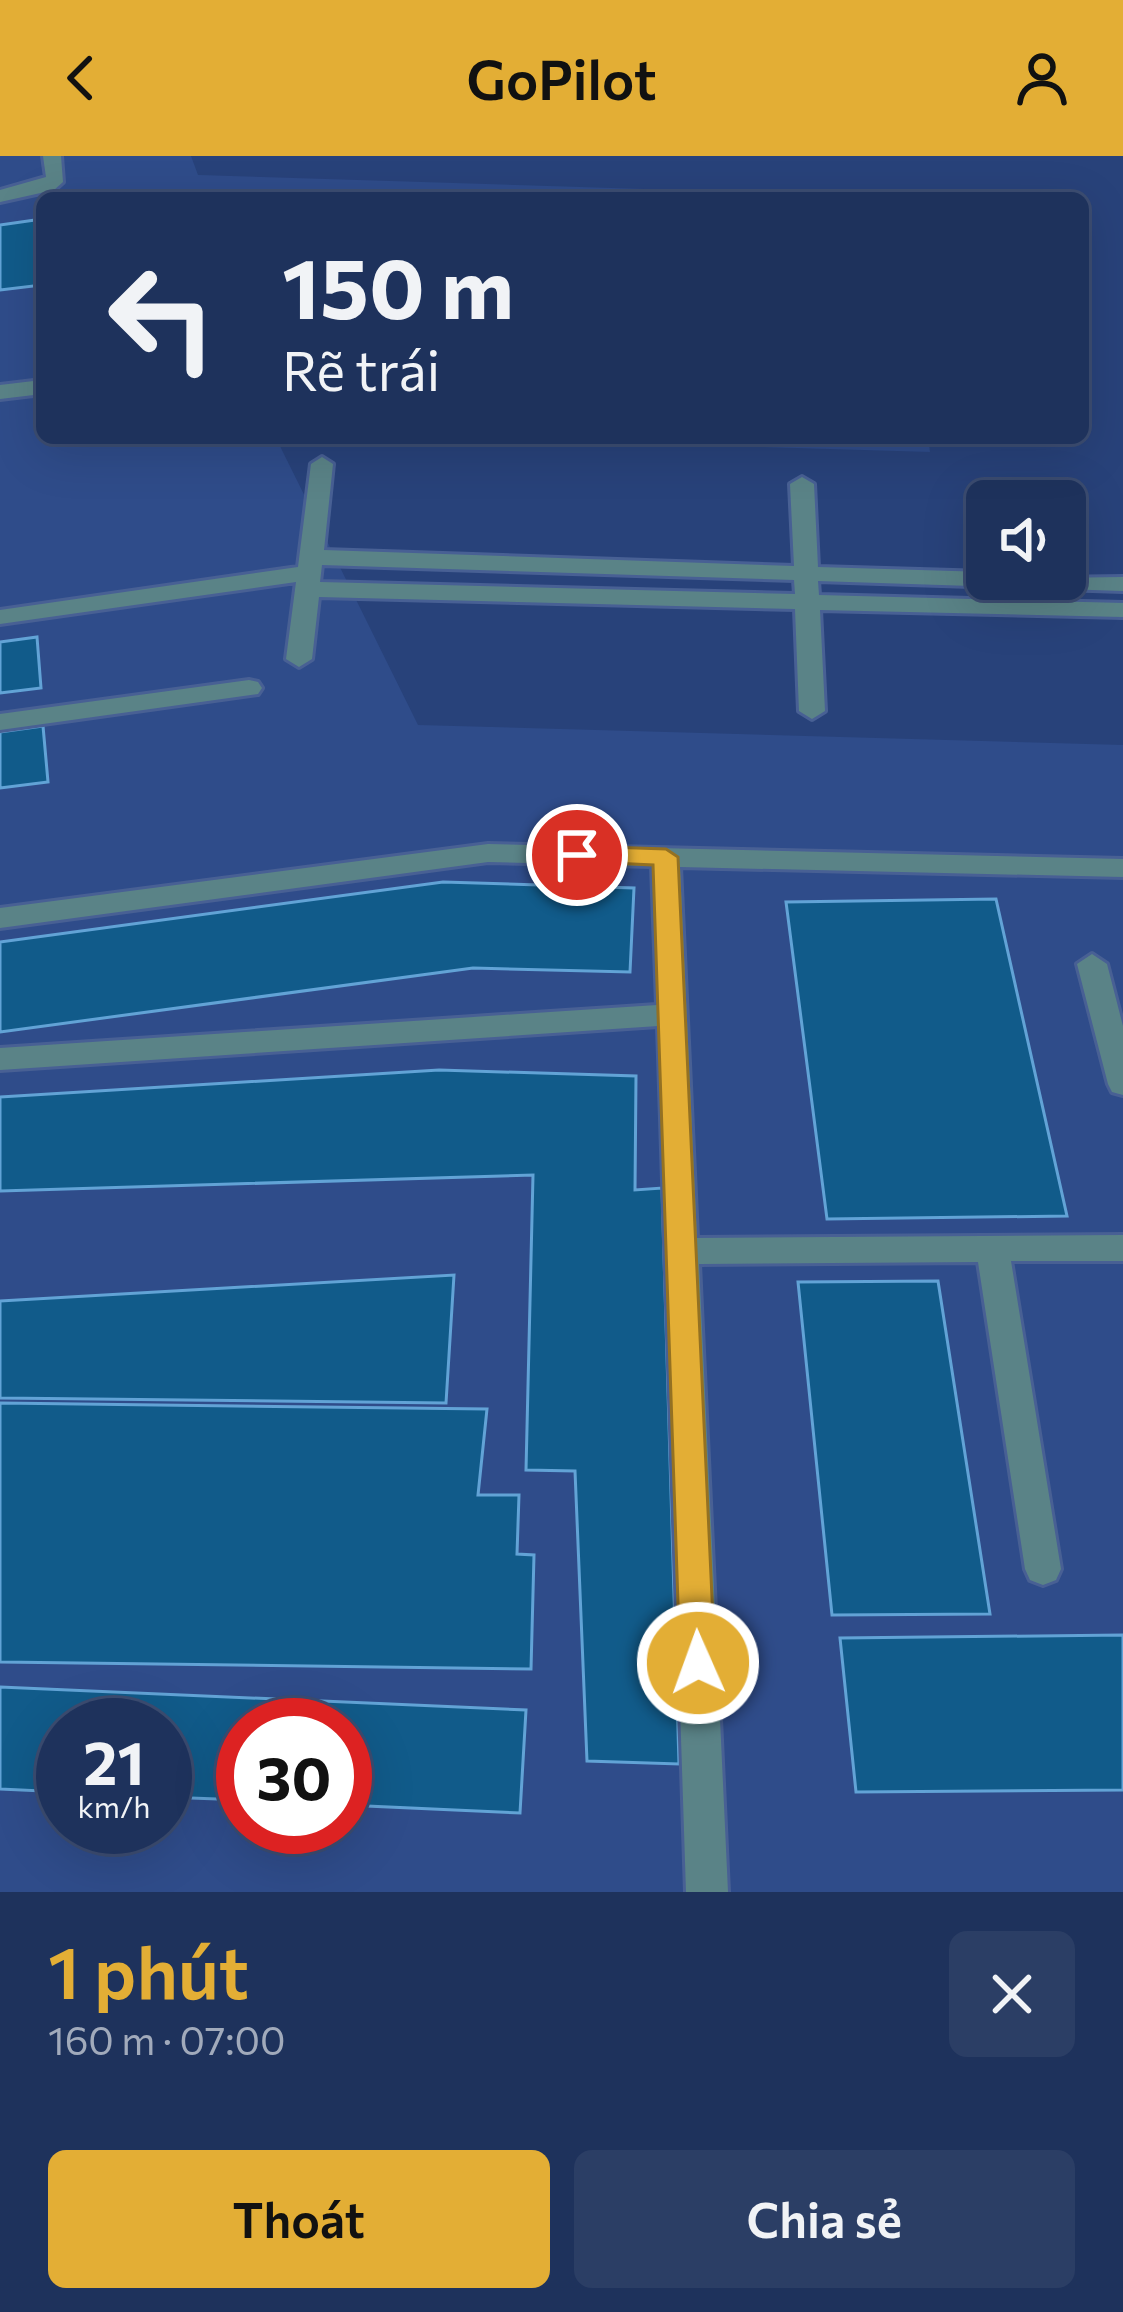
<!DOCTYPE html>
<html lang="vi">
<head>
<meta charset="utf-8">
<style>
  body { margin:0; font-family:Commissioner,sans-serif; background:#2b3e65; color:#f1f3f6; height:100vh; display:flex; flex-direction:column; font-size:45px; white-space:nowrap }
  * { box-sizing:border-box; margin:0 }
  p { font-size:39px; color:#a1aabb }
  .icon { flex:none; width:66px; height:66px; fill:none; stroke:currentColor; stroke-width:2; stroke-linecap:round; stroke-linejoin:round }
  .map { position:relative; height:1736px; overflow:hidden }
  .sheet { display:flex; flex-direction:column; background:#1e325c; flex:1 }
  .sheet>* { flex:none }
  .guide { position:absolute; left:36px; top:36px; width:1053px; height:252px; border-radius:18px; box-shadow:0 12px 48px #0002,0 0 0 3px #3c4d72; background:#1e325c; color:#f1f3f6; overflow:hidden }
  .fabs { position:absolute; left:966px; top:324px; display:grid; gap:24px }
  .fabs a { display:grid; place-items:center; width:120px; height:120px; border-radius:18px; background:#1e325c; box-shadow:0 12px 48px #0002,0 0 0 3px #3c4d72; font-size:60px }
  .speed { position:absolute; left:36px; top:1542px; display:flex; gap:24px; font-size:60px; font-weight:700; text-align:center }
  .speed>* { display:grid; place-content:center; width:156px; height:156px; border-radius:50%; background:#1e325c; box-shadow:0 12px 48px #0002,0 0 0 3px #3c4d72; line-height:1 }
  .speed small { font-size:30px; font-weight:400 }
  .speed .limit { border:18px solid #d22; background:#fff; color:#111 }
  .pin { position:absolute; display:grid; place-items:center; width:102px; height:102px; color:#fff; margin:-51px; border:6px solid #fff; border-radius:50%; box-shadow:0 3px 12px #0007 }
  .me { position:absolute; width:132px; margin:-66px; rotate:358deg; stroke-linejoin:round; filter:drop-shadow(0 0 9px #0008) }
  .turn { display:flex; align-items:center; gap:42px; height:252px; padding:0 48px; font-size:54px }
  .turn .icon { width:156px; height:156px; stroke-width:2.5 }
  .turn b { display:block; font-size:84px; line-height:102px }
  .round { display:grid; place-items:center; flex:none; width:126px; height:126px; border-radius:18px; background:#2b3e65 }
  .summary { display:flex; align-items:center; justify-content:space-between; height:204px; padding:0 48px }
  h1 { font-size:72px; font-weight:600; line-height:90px; color:#e3ae35 }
  .action { display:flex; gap:24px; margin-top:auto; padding:24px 48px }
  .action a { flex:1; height:138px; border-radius:18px; background:#e3ae35; color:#111; font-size:48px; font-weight:600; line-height:138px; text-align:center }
  .action a+a { background:#2b3e65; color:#f1f3f6 }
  header { display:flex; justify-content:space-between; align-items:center; height:156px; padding:0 48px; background:#e3ae35; color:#111; font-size:54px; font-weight:600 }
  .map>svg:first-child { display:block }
  .built { fill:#2f4c8a; fill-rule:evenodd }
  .building { fill:#115b8a; stroke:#62a3d6; stroke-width:3 }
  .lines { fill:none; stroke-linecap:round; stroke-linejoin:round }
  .minor-casing { stroke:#486094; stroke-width:6 }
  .minor { fill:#5a8387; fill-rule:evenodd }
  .route { fill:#e3ae35; stroke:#947122; stroke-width:3 }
</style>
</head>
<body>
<header><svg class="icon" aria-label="back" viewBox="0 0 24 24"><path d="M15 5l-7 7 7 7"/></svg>GoPilot<svg class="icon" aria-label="person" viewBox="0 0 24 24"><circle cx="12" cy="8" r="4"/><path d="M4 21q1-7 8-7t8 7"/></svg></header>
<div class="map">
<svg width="1123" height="1736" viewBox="0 0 1123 1736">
  <rect width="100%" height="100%" fill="#28427a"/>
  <path class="built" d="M0 0H191L198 19 897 41 42 42V282H276L418 569 1123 589V1736H0ZM63 1569H165V1671H63ZM243 1569H345V1671H243Z
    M470 282H928L930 296Z"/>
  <path class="building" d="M42 63V129L0 134V69Z
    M37 481 41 532 0 537V486Z
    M43 570 48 626 0 632V576Z
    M443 726 634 732 630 816 473 812 0 876V786Z
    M996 743 1067 1060 827 1063 786 746Z
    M439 914 636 920 635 1034 662 1032 679 1608 587 1605 575 1315 526 1314 533 1019 0 1035V941Z
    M454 1119 446 1247 0 1242V1145Z
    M938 1125 990 1458 832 1459 798 1126Z
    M0 1247 487 1253 478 1339H519L517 1398 534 1399 531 1513 0 1506Z
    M1123 1479V1634L856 1636 840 1482Z
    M0 1531 526 1554 520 1657 345 1649V1569H243V1644L165 1641V1569H63V1636L0 1633Z"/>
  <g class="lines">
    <g class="minor-casing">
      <path id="minor" d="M43 0H61L63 26 54 34 0 46V34L46 21Z
        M42 224V238L0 243V229Z
        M322 301 333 308 324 394 794 410 790 328 802 321 814 328 818 411 987 416V423L1123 421V435L818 425 819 439 1123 447V461L820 454 825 555 812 563 799 555 795 453 319 441 312 503 299 511 286 503 296 426 0 468V454L298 411 311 308ZM322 409 794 424 795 438 320 426Z
        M249 524 258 526 262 532 258 538 0 574V558Z
        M488 688 1123 703V721L680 711 697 1082 1123 1079V1105H1011L1061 1413 1056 1424 1043 1429 1030 1424 1025 1413 978 1106 699 1108 728 1736H686L658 870 0 914V892L657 849 652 710 488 706 0 772V752Z
        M1092 798 1107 808 1123 870V939L1112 936 1108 928 1077 808Z"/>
    </g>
    <use href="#minor" class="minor"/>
  </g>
  <path class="route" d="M577 690 666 693 678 701 715 1507 710 1518 698 1523 686 1518 680 1507 653 709 568 705 564 699 568 693Z"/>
</svg>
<div class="fabs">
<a><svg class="icon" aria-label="sound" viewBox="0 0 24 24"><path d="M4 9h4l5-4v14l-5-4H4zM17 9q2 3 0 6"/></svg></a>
</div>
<div class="speed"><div>21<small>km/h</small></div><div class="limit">30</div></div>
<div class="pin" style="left:577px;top:699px;background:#d93025"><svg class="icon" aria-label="arrive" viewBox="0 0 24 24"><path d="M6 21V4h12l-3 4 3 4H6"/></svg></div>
<svg class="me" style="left:698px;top:1507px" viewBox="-20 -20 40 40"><circle r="17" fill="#e3ae35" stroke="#fff" stroke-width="3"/><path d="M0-11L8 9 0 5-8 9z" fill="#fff"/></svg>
<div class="guide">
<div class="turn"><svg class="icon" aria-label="left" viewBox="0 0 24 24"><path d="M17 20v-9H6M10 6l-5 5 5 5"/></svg><div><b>150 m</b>Rẽ trái</div></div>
</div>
</div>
<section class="sheet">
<div class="summary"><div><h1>1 phút</h1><p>160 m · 07:00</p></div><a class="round"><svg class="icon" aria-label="close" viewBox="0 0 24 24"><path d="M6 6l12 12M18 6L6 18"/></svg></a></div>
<div class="action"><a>Thoát</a><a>Chia sẻ</a></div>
</section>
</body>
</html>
